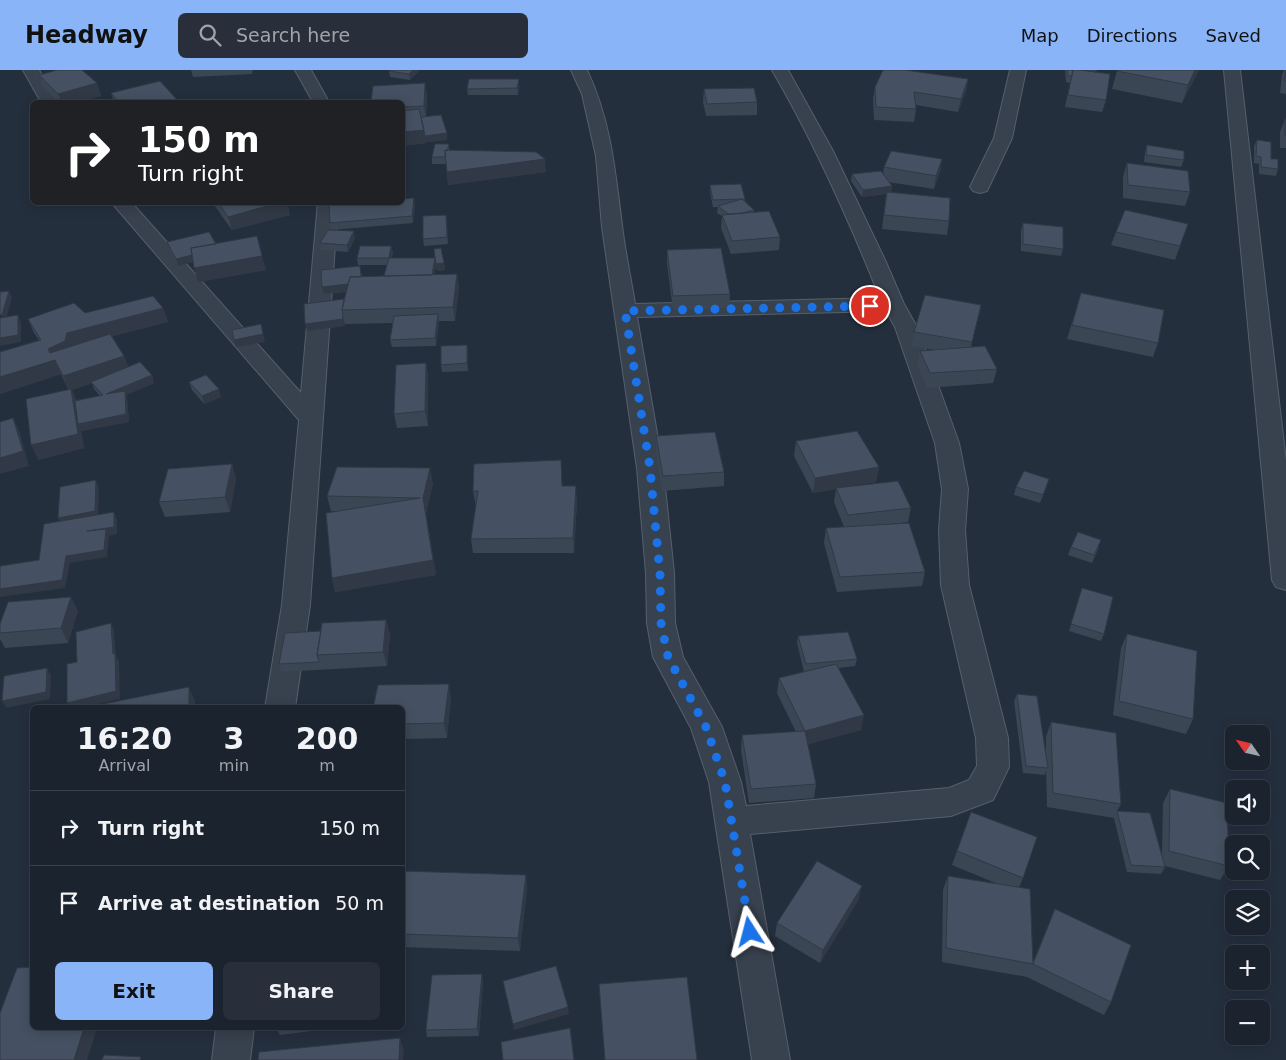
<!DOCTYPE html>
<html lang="en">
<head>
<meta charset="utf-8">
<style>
  body { margin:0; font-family:"DejaVu Sans",sans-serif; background:#282f3a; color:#f1f3f6; height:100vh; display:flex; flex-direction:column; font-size:19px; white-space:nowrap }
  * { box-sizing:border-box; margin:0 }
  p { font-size:16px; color:#a0a4aa }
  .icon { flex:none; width:28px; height:28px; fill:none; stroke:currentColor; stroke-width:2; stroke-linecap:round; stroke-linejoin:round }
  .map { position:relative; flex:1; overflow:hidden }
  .drawer { position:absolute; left:30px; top:635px; width:375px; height:325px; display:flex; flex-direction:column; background:#1b232e; border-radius:8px; box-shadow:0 2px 12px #0003,0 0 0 1px #39404a }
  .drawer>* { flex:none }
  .guide { position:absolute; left:30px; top:30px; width:375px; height:105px; border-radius:8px; box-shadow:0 2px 12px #0003,0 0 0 1px #39404a; background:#202124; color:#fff; overflow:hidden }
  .needle { width:32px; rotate:304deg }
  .buttons { position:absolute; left:1225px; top:655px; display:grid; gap:10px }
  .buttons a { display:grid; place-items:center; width:45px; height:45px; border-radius:8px; background:#1b232e; box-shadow:0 2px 12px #0003,0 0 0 1px #39404a; font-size:25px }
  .pin { position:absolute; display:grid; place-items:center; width:42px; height:42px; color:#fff; margin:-21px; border:2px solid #fff; border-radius:50%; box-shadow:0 1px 5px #0007 }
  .me { position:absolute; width:55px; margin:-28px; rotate:351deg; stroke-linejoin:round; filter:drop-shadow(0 0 4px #0008) }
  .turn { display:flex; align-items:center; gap:18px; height:105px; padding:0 25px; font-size:22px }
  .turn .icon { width:65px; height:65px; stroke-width:2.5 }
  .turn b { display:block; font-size:35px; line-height:42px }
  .eta { display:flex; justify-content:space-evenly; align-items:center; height:85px; text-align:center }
  .eta b { font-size:30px; font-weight:700; line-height:35px }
  .primary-button { display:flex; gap:10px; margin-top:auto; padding:10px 25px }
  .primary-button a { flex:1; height:58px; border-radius:8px; background:#8ab4f8; color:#111; font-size:20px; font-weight:700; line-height:58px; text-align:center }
  .primary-button a+a { background:#282f3a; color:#f1f3f6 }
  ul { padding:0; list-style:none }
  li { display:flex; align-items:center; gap:15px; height:75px; padding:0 25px; border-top:1px solid #39404a }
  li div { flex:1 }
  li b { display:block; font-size:19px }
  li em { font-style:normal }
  header { display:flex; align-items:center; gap:30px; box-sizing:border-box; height:70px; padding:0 25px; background:#8ab4f8; color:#111 }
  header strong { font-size:24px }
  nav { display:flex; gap:28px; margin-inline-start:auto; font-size:18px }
  .search { width:350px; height:45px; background:#282f3a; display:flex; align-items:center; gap:12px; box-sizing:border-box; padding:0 18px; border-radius:8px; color:#a0a4aa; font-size:19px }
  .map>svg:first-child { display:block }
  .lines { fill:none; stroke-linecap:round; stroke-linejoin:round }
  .minor-casing { stroke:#565f6c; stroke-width:2 }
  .minor { fill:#38414e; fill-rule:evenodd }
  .wall { fill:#3b4654; fill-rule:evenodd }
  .shaded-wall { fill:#303945 }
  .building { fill:#455162; stroke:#303945 }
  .route { stroke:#1a73e8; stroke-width:9; stroke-dasharray:0 16.2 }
</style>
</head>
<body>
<header>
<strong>Headway</strong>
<div class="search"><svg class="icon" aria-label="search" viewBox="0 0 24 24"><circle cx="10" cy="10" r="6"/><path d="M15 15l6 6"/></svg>Search here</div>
<nav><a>Map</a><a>Directions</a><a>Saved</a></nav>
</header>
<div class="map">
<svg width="1286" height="990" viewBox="0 0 1286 990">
  <rect width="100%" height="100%" fill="#242f3e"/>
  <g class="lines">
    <g class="minor-casing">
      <path id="minor" d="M23 0H39L57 32H41Z
        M295 0H311L329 32H313Z
        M571 0H587C611 51 615 100 622 155 625 182 631 208 635 234L880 228C849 150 814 72 772 0H788L833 81 885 190 904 234 917 257 959 373 968 419 965 460 969 515 1008 668 1009 697 993 730 951 746 750 764 790 990H752L709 712 691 658 653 587 647 553 646 503 637 398 602 157 596 86 582 24ZM886 241 895 257 935 373 942 419 939 460 941 515 976 668 977 696 969 710 949 718 746 736 741 712 722 657 683 587 675 553 674 503 663 398 637 247Z
        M1010 0H1026L1012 68 987 121 980 123 973 121 970 117 994 68Z
        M1224 0H1240L1286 391V520L1276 517 1272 510Z
        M111 132H131L301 323 318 132H338L310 535 295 638H265L282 535 299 350Z
        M216 958H254L250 990H212Z"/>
    </g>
    <use href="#minor" class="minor"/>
  </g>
  <path class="wall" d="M191 0H253L252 4 193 7Z
    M1064 0H1096L1106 30 1102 42 1065 37 1070 13 1066 12 1065 0Z
    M1199 0 1182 33 1112 19 1117 1Z
    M1284 0H1286V24L1280 23 1282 5Z
    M389 1H419L410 10 390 7Z
    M39 5 97 13 101 26 77 32H59L43 17Z
    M519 9V15L518 25H468L467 19Z
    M968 9 966 21 958 42 916 35V39L914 52 874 50 873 29 875 17Z
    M425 13 427 26 426 47 447 70 426 72 425 70 426 73 402 76V32Z
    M704 19 757 32V45L706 46 703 32Z
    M111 23 179 32H114Z
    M1285 49H1286V78H1280V62Z
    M1257 70 1271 89 1278 99 1276 106 1259 104V94L1254 93V76Z
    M449 74V81L546 102 448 115 446 94H432V87Z
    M1147 75 1184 90 1181 97 1144 92 1145 82Z
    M942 89 940 102 934 119 888 112 892 116 891 123 949 151 947 165 882 159 886 124 862 127 851 111 852 104H883L884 97Z
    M1127 93 1190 122 1185 136 1123 128V107Z
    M710 115 745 129V131L754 140V142L780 167 779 180 731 184 721 158 722 146 717 143 718 137H713L710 122Z
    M212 132H287L290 145 232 160Z
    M415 135 413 153 331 160 330 153Z
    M447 152 448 174 424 176 423 169Z
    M1023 153 1063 179 1061 186 1021 181V160Z
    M1188 154 1175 190 1111 175 1116 162Z
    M355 168 348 182 321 180 320 173Z
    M167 172 216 174 266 200 198 212 193 192 178 196 169 179Z
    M391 176 393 183 391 188H435L434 179 444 193 445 200 437 201 436 195 434 205 457 204 459 218 455 251H439L436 276 392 277 390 270 393 253 345 254 344 256 307 261 344 229 346 222 324 224 322 217 362 203V207L384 206 387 195H358L357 188Z
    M667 180 730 224 729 238 673 240 667 194Z
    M1081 223 1158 273 1153 287 1067 269Z
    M981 235 971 277 997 299 993 313 927 318 917 295 920 281 934 280 911 276 914 262Z
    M163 238 168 252 112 266 124 286 128 297 152 305 154 313 126 325 127 329 129 352 81 361 84 378 38 390 68 319 61 304 0 324V282L39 270 34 263 28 249 85 243ZM92 313 94 319 100 326 76 330 72 320Z
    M467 275 468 282V301L442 302 441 295Z
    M426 293 428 307V356L397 358 394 344Z
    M189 312 221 327 204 334 192 320Z
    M656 366 724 402V416L662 421 656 380Z
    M796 371 879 397 876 412 849 416 911 438 908 452 892 454 925 502 922 516 837 522 824 473 826 458 844 457 834 432 836 419 813 423 794 386Z
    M232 394 236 409 230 442 165 447 159 432Z
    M433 413 426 443 436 505 335 522 332 508 340 441H331L327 426Z
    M562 416 577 430 574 483H473L471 469 476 436 473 421Z
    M1047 416 1040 433 1014 425 1016 417Z
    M1071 477H1099L1092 493 1068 485Z
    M1082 518 1104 564 1101 571 1069 561Z
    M78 541 68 573 5 578 0 569V554Z
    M386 550 390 565 387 596 281 602 279 594 321 561Z
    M1127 564 1193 649 1186 664 1113 645 1121 578Z
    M798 566 857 589 855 596 839 598 861 660 808 674 816 714 814 728 749 733 741 680 742 665 796 662 777 623 779 608 807 601 804 602 797 573Z
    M1017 624 1046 688V667L1051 652 1121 734 1117 741 1162 784 1163 733 1170 719 1229 796 1220 810 1165 796V797L1161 804 1127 802 1114 748 1047 737 1046 701 1045 705 1023 703 1014 631Z
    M451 628 447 668 402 669V638Z
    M957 781 1023 808 1019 818 1033 892 1055 839 1111 932 1104 945 1027 907 942 892 943 820 948 806 998 814 952 795Z
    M402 801 526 805 527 819 520 881 402 877Z
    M859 829 820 893 775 866 777 853Z
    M483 911 479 966 427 967 426 960Z
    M276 958H335L280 965Z"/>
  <path class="shaded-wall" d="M413 0H419V1L410 10 409 4Z
    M1195 0H1199L1182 33 1188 15Z
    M519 9V15L518 25 517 18Z
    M968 9 966 21 958 42 961 29Z
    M97 13 101 26 77 32H62L58 24Z
    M425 13 427 26 426 49 424 36Z
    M424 60 426 73 402 76V62Z
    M447 63V70L426 72 425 66Z
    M545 89 546 102 448 115 447 102Z
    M942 89 940 102 934 119 936 106Z
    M892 116 891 123 862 127 863 120Z
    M414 128 415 135 413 153 412 146Z
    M281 132H287L290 145 232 160 228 147Z
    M446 145 447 152 448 174 447 167Z
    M354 161 355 168 348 182 347 175Z
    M391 176 393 183 390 195 389 188Z
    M218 178 220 185 178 196 176 189Z
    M262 186 266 200 198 212 194 198Z
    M435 188 436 195 431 219 430 212Z
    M444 193 445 200 437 201 436 194Z
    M360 196 363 220 324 224 322 217Z
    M457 204 459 218 455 251 453 237Z
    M9 221 12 228 5 252 2 245Z
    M163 238 168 252 72 277 56 292 61 304 0 324V307L48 279 67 263Z
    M438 244 439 252 436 276 435 268Z
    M18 245 21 253V272L0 276V268Z
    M343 247 345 254 344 256 307 261 305 254Z
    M261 254 265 272 236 277 234 270Z
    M467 275 468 282V301L467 293Z
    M124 286 129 301 72 320 77 333 106 324 152 305 154 313 126 325 127 329 129 352 81 361 84 378 38 390 31 375 69 321 63 306Z
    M426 293 428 307V356L425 341Z
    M219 319 221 327 204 334 202 326Z
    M13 348 20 363 29 396 0 404V388Z
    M232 394 236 409 230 442 225 427Z
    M879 397 876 412 813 423 815 408Z
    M430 398 433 413 426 443 436 505 335 522 332 508 423 428Z
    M96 410 99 418 98 449 62 455 58 448Z
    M576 416 577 430 574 483 573 468Z
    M114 442 117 450V464L109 466V467L107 487 70 493 65 518 0 527V519L66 486 87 461Z
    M71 527 78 541 68 573 61 558Z
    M386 550 390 565 387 596 383 582Z
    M111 553 114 561 116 586 119 591 120 629 82 638H70L67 633 113 584Z
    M47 598 51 605 50 629 6 638 2 631Z
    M449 614 451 628 447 668 444 653Z
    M189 617 195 631V638H189Z
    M864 645 861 660 803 676 805 661Z
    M526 805 527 819 520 881 518 868Z
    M862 816 859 829 820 893 823 880Z
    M482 904 483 911 479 966 477 959Z
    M568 937 569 944 514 960 513 954Z
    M84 958H97L87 990H74Z
    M400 968 404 981 403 990H399Z"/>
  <path class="building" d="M57 0H82L97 13 58 24 39 5Z
    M390 0H413L409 4 389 1Z
    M883 0H905L968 9 961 29 914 22 916 39 876 37 875 17Z
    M1067 0H1073L1072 6H1068Z
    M1073 0H1081L1110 4 1106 30 1068 25Z
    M1081 0H1096V2Z
    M1118 0H1195L1188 15 1117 1Z
    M1286 0V11H1284Z
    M469 9H519L517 18 467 19Z
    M160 11 179 32H119L111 23Z
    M425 13 424 36 402 37V32H371L373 16Z
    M754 18 757 32 707 34 704 19Z
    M419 39 424 60 402 62V41Z
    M441 45 447 63 425 66 421 47Z
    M1285 49H1286V65H1285Z
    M1257 70 1271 72V89H1278V99L1261 97V87L1256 86Z
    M435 74H449L447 81 445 80V87H432Z
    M1147 75 1184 81V90L1146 85Z
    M445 80 536 82 545 89 447 102Z
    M891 81 942 89 936 106 884 97Z
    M1127 93 1188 101 1190 122 1128 115Z
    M881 101 892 116 863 120 852 104Z
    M741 114 745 129H742L754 140 742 143 728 144 718 136 742 129 713 130 710 115Z
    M887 122 950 128 949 151 884 145Z
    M414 128 412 146 330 153 329 134 354 132H402V129Z
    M218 132H281L228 147Z
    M1125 140 1188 154 1180 176 1116 162Z
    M769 141 780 167 732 171 722 145Z
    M446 145 447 167 423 169V146Z
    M1023 153 1063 157V179L1023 174Z
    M328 160 354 161 347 175 320 173Z
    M209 162 216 174 191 178 192 185 176 189 167 172Z
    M257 166 262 186 194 198 191 178Z
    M360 176H391L389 188H435L434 179 441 178 444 193 436 194 435 188 432 205 384 206 389 188H357Z
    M721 178 730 224 673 226 667 180Z
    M360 196 361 207H350L348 214 322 217 321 200Z
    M457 204 453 237 342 240 350 207Z
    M9 221 2 245H0V222Z
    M1081 223 1164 240 1158 273 1072 255Z
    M925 225 981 235 972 272 914 262Z
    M153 226 163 238 67 263 65 271 48 279 50 283 110 264 124 286 63 306 55 290 0 307V282L41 270 28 249 74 233 85 243Z
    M344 229 342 240 343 247V249L305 254 304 234Z
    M438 244 435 268 390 270 394 246Z
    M18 245V265L0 268V248Z
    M261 254 263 264 234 270 232 260Z
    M467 275V293L441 295V276Z
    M985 276 997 299 930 303 920 281Z
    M140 292 152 305 106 324 125 321 126 344 78 354 75 331 103 325 91 312Z
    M426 293 425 341 394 344 396 295Z
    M206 305 219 319 202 326 189 312Z
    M71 319 78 364 31 375 26 329Z
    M13 348 23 381 0 388V352Z
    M857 361 879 397 815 408 796 371Z
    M715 362 724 402 663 406 656 366Z
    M561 390 562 416H576L573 468 471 469 478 421H473L474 394Z
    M232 394 225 427 159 432 168 399Z
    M337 397 430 398 423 428 433 490 332 508 326 443 420 428 327 426Z
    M1024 401 1049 409 1043 425 1016 417Z
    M96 410 95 441 58 448 60 417Z
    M898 411 911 438 848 445 836 418Z
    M114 442V457L87 461 106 459 104 480 66 486 62 510 0 519V496L39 490 44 454Z
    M909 453 925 502 840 507 826 458Z
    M1078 462 1101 470 1094 485 1071 477Z
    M1082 518 1113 527 1104 564 1071 554Z
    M71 527 61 558 0 563V554L8 532Z
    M386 550 383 582 317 585 322 553Z
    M111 553 113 584H115L116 621 67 633V594L77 592 76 562Z
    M321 561 317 585 319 592 279 594 285 563Z
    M848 562 857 589 806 594 798 566Z
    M1127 564 1197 581 1193 649 1119 631Z
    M836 594 864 645 805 661 779 608Z
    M47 598 46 622 2 631 4 606Z
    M449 614 444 653 402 654V638H373L378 615Z
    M189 617V638H92L93 636Z
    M1017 624 1037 626 1048 698 1026 696Z
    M1051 652 1116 663 1121 734 1053 723Z
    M805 661 816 714 751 719 742 665Z
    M1170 719 1227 733 1229 796 1169 781Z
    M1117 741 1150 743 1165 797 1131 795Z
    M971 742 1037 767 1023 808 957 781Z
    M817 791 862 816 823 880 777 853Z
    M402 801 526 805 518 868 402 864Z
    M948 806 1030 819 1033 894 1055 839 1131 875 1111 932 1033 894 946 878Z
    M556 896 568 937 513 954 503 911Z
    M32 897V958H84L74 990H0V943L17 898Z
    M482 904 477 959 426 960 432 905Z
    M687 907 697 990H605L599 914Z
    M570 958 574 990H503L501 972Z
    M400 968 399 990H258L259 982Z
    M104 985 141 987 140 990H102Z"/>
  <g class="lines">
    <path class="route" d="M750 862 725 712 706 657 668 587 661 553 660 504 650 398 625 241 870 236"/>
  </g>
</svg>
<div class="buttons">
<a><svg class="needle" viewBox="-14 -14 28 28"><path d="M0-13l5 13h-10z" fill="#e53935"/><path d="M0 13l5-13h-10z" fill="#a0a4aa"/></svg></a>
<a><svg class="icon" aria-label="sound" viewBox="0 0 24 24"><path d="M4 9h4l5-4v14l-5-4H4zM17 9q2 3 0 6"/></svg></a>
<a><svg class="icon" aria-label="search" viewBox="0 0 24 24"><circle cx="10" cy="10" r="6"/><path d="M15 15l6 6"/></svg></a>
<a><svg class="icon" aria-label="layers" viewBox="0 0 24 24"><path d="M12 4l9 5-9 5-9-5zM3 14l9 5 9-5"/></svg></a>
<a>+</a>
<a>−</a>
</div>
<div class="pin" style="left:870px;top:236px;background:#d93025"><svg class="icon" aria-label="arrive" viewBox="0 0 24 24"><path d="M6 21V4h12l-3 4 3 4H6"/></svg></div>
<svg class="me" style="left:750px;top:862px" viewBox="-20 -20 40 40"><path d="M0-17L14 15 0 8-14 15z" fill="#1a73e8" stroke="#fff" stroke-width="4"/></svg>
<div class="guide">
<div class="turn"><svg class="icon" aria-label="right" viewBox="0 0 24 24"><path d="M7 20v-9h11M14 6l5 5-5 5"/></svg><div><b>150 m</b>Turn right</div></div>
</div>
<section class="drawer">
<div class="eta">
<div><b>16:20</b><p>Arrival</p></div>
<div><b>3</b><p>min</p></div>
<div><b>200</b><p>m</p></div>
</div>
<ul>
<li><svg class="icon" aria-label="right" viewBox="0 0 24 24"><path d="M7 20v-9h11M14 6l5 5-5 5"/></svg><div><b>Turn right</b></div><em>150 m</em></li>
<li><svg class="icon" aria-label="arrive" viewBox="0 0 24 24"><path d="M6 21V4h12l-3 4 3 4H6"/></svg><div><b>Arrive at destination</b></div><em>50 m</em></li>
</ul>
<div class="primary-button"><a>Exit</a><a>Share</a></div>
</section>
</div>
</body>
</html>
